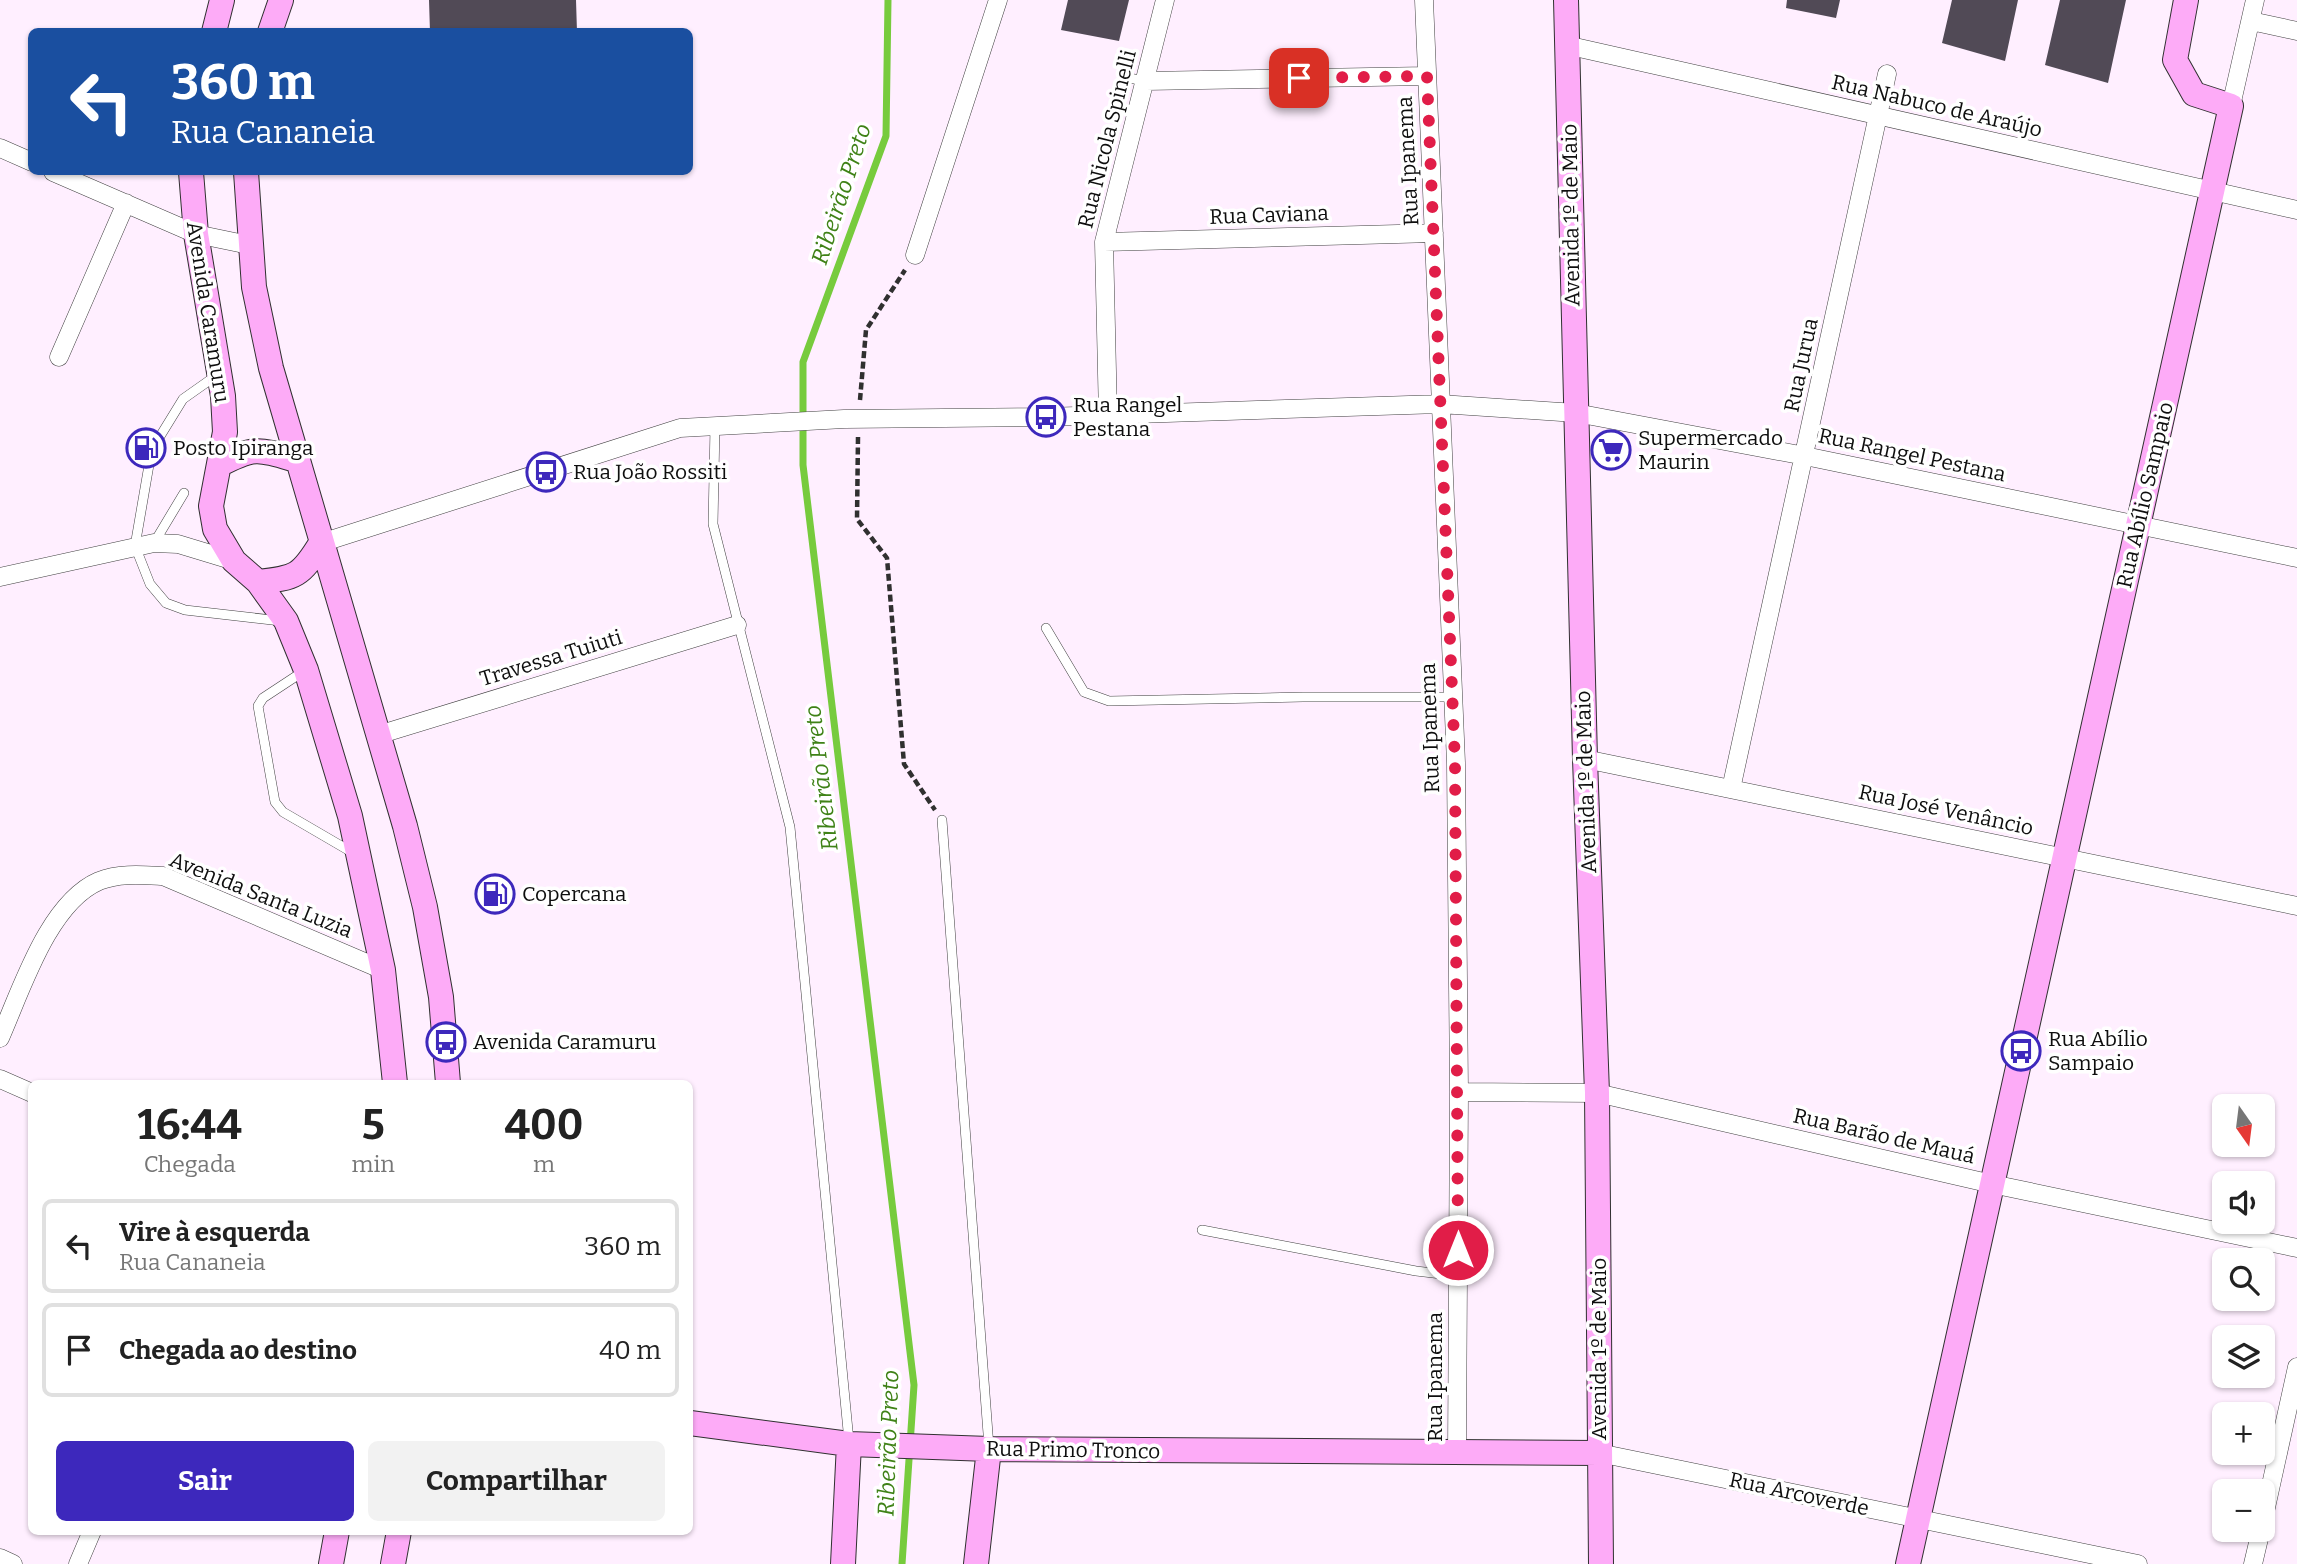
<!DOCTYPE html>
<html lang="pt">
<head>
<meta charset="utf-8">
<style>
  body { margin:0; font-family:Bitter,serif; background:#f2f2f2; color:#222; height:100vh; display:flex; flex-direction:column; font-size:26px; white-space:nowrap }
  * { box-sizing:border-box; margin:0 }
  p { font-size:23px; color:#767676 }
  .icon { flex:none; width:38px; height:38px; fill:none; stroke:currentColor; stroke-width:2; stroke-linecap:round; stroke-linejoin:round }
  .map { position:relative; flex:1; overflow:hidden }
  .details { position:absolute; left:28px; top:1080px; width:665px; height:455px; display:flex; flex-direction:column; background:#fff; border-radius:10px; box-shadow:0 2px 5px #0004 }
  .details>* { flex:none }
  .hud { position:absolute; left:28px; top:28px; width:665px; height:147px; border-radius:10px; box-shadow:0 2px 5px #0004; background:#1a4fa0; color:#fff; overflow:hidden }
  .needle { width:46px; rotate:166deg }
  .fabs { position:absolute; left:2212px; top:1094px; display:grid; gap:14px }
  .fabs a { display:grid; place-items:center; width:63px; height:63px; border-radius:10px; background:#fff; box-shadow:0 2px 5px #0004; font-size:35px }
  .pin { position:absolute; display:grid; place-items:center; width:60px; height:60px; color:#fff; margin:-30px; border-radius:14px; box-shadow:0 4px 10px #0006 }
  .me { position:absolute; width:77px; margin:-38px; rotate:0deg; stroke-linejoin:round; filter:drop-shadow(0 0 5px #0008) }
  .turn { display:flex; align-items:center; gap:24px; height:147px; padding:0 28px; font-size:32px }
  .turn .icon { width:91px; height:91px; stroke-width:2.5 }
  .turn b { display:block; font-size:49px; line-height:60px }
  .eta { display:flex; justify-content:space-evenly; align-items:center; height:119px; text-align:center }
  .eta b { font-size:42px; font-weight:700; line-height:49px }
  .cta { display:flex; gap:14px; margin-top:auto; padding:14px 28px }
  .cta a { flex:1; height:80px; border-radius:10px; background:#3d28bc; color:#fff; font-size:28px; font-weight:700; line-height:80px; text-align:center }
  .cta a+a { background:#f2f2f2; color:#222 }
  ul { padding:0; list-style:none }
  li { display:flex; align-items:center; gap:21px; height:94px; margin:0 14px 10px; padding:0 14px; border:4px solid #e0e0e0; border-radius:10px }
  li div { flex:1 }
  li b { display:block; font-size:26px }
  li em { font-style:normal }
  .map>svg:first-child { display:block }
  .lines { fill:none; stroke-linecap:round; stroke-linejoin:round }
  .stream { stroke:#77cb3d; stroke-width:7 }
  .building { fill:#514a56 }
  .lane-casing { stroke:#414141; stroke-width:10 }
  .street-casing { stroke:#414141; stroke-width:19 }
  .secondary-casing { stroke:#303030; stroke-width:26 }
  .path { stroke:#303030; stroke-width:4.5; stroke-dasharray:7 3.5; stroke-linecap:butt }
  .lane { stroke:#fff; stroke-width:9 }
  .street { stroke:#fff; stroke-width:18 }
  .secondary { stroke:#fdabf7; stroke-width:24 }
  .route { stroke:#e11d48; stroke-width:12; stroke-dasharray:0 21.6 }
  .labels { text-anchor:middle; dominant-baseline:central; stroke-width:7; stroke-linejoin:round; paint-order:stroke }
  .street-label { font-size:21px; fill:#0e0e0e; stroke:#fff }
  .poi-label { font-size:21px; fill:#0e0e0e; stroke:#fff; text-anchor:start }
  .water-label { font-size:23px; font-style:italic; fill:#3f8217; stroke:#fff }
</style>
</head>
<body>
<div class="map">
<svg width="2297" height="1564" viewBox="0 0 2297 1564">
  <rect width="100%" height="100%" fill="#ffefff"/>
  <g class="lines">
    <path class="stream" d="M888 0 886 136 803 362V465L914 1385 902 1564"/>
  </g>
  <path class="building" d="M429 0H576L577 32H430Z
    M1068 0H1129L1119 41 1061 30Z
    M1787 0H1840L1836 18 1786 8Z
    M1952 0H2018L2005 61 1942 43Z
    M2060 0H2126L2108 83 2045 65Z"/>
  <g class="lines">
    <g class="lane-casing">
      <path id="lane" d="M1129 78 1145 81
        M217 375 183 399 159 438 149 465 135 546 150 584 166 603 185 610 281 621
        M715 426 713 524 790 827 849 1441
        M154 543 184 493
        M1046 628 1084 692 1109 701 1303 697H1451
        M304 671 263 698 258 706 275 802 283 812 355 854
        M942 820 989 1447
        M1202 1230 1416 1271 1458 1276"/>
    </g>
    <g class="street-casing">
      <path id="street" d="M1424 0 1456 763 1459 1092 1457 1454
        M2251 21 2297 31
        M1566 45 2297 210
        M1146 81 1427 76
        M2231 106 2255 0
        M0 148 32 162
        M53 172 196 234 249 245
        M1104 242 1434 233
        M915 255 998 0
        M59 357 126 203
        M1108 416 1104 242 1165 0
        M321 543 680 428 844 419 1046 417 1440 404 1576 413 1805 456 2297 558
        M0 577 154 543 178 544 234 561
        M378 735 737 625
        M1585 759 2297 906
        M1731 789 1887 74
        M0 1038C21 991 48 903 99 881 119 873 142 875 163 876L383 970
        M0 1079 32 1093
        M1459 1092 1597 1093 1992 1184 2297 1248
        M1599 1453 2138 1564
        M2263 1521 2297 1367
        M0 1558 13 1564
        M78 1564 92 1531
        M2253 1564 2261 1530"/>
    </g>
    <g class="secondary-casing">
      <path id="secondary" d="M1566 0 1585 759 1597 1093 1601 1564
        M214 32 222 0
        M270 32 281 0
        M191 172 196 234 223 396 225 432 211 506 215 529 234 561 258 582 286 621 306 670 350 816 383 970 395 1083
        M246 172 254 287 271 368 405 826 425 907 441 997 448 1083
        M219 465C255 446 259 449 296 460
        M258 582C296 578 301 576 321 543
        M690 1423 849 1444 989 1449 1599 1453
        M331 1564 337 1531
        M393 1564 399 1531
        M843 1564 849 1444
        M976 1564 989 1449
        M1908 1564 2231 106 2194 94 2175 60 2186 0"/>
    </g>
    <path class="path" d="M860 400 866 330 905 270
      M858 437 857 519 887 558 904 764 935 810"/>
    <use href="#lane" class="lane"/>
    <use href="#street" class="street"/>
    <use href="#secondary" class="secondary"/>
  </g>
  <g class="lines">
    <path class="route" d="M1299 78 1427 76 1455 763 1458 1250"/>
  </g>
  <defs>
    <g id="bus-ring" transform="scale(2.0125)"><circle r="9.5" fill="#fff" stroke="#3d28bc" stroke-width="1.5"/><path d="M-5-6H5V4H4V6H2V4H-2V6H-4V4H-5ZM-3.5-4V0h7V-4ZM-3.5 1.2v1.5H-2V1.2ZM2 1.2v1.5H3.5V1.2Z" fill="#3d28bc"/></g>
    <g id="fuel-ring" transform="scale(2.0125)"><circle r="9.5" fill="#fff" stroke="#3d28bc" stroke-width="1.5"/><path d="M-5.5-6h7V0h2V4h1.3V-2.5L3-4.5l.8-.8L6-3V5H2.5V1h-1V6h-7ZM-4.2-4.7v3.2H.2V-4.7Z" fill="#3d28bc"/></g>
    <g id="supermarket-ring" transform="scale(2.0125)"><circle r="9.5" fill="#fff" stroke="#3d28bc" stroke-width="1.5"/><path d="M-6-5.5h2.5l.6 2H6L4.5 2H-2.5L-4.4-4H-6ZM-1.5 3.2a1.3 1.3 0 1 0 .1 0ZM3 3.2a1.3 1.3 0 1 0 .1 0Z" fill="#3d28bc"/></g>
  </defs>
  <g fill-rule="evenodd">
    <use href="#bus-ring" x="1046" y="417"/>
    <use href="#fuel-ring" x="146" y="448"/>
    <use href="#supermarket-ring" x="1611" y="450"/>
    <use href="#bus-ring" x="546" y="472"/>
    <use href="#fuel-ring" x="495" y="894"/>
    <use href="#bus-ring" x="446" y="1042"/>
    <use href="#bus-ring" x="2021" y="1051"/>
  </g>
  <g class="labels">
    <g class="street-label">
      <text transform="translate(1937 106) rotate(13)">Rua Nabuco de Araújo</text>
      <text transform="translate(1107 139) rotate(-76)">Rua Nicola Spinelli</text>
      <text transform="translate(1408 161) rotate(-93)">Rua Ipanema</text>
      <text transform="translate(1269 215) rotate(-2)">Rua Caviana</text>
      <text transform="translate(1571 215) rotate(-91)">Avenida 1º de Maio</text>
      <text transform="translate(208 312) rotate(81)">Avenida Caramuru</text>
      <text transform="translate(1801 365) rotate(-78)">Rua Jurua</text>
      <text transform="translate(1912 455) rotate(12)">Rua Rangel Pestana</text>
      <text transform="translate(2145 495) rotate(-77)">Rua Abílio Sampaio</text>
      <text transform="translate(551 658) rotate(-17)">Travessa Tuiuti</text>
      <text transform="translate(1430 728) rotate(-92)">Rua Ipanema</text>
      <text transform="translate(1586 782) rotate(-92)">Avenida 1º de Maio</text>
      <text transform="translate(1946 810) rotate(12)">Rua José Venâncio</text>
      <text transform="translate(261 895) rotate(22)">Avenida Santa Luzia</text>
      <text transform="translate(1884 1136) rotate(13)">Rua Barão de Mauá</text>
      <text transform="translate(1599 1349) rotate(-90)">Avenida 1º de Maio</text>
      <text transform="translate(1435 1377) rotate(-90)">Rua Ipanema</text>
      <text transform="translate(1073 1450) rotate(1)">Rua Primo Tronco</text>
      <text transform="translate(1799 1494) rotate(12)">Rua Arcoverde</text>
    </g>
    <g class="poi-label">
      <text x="1073" y="405">Rua Rangel<tspan x="1073" dy="24">Pestana</tspan></text>
      <text x="1638" y="438">Supermercado<tspan x="1638" dy="24">Maurin</tspan></text>
      <text x="173" y="448">Posto Ipiranga</text>
      <text x="573" y="472">Rua João Rossiti</text>
      <text x="522" y="894">Copercana</text>
      <text x="2048" y="1039">Rua Abílio<tspan x="2048" dy="24">Sampaio</tspan></text>
      <text x="473" y="1042">Avenida Caramuru</text>
    </g>
    <g class="water-label">
      <text transform="translate(841 194) rotate(-72)">Ribeirão Preto</text>
      <text transform="translate(821 778) rotate(-97)">Ribeirão Preto</text>
      <text transform="translate(888 1443) rotate(-88)">Ribeirão Preto</text>
    </g>
  </g>
</svg>
<div class="fabs">
<a><svg class="needle" viewBox="-14 -14 28 28"><path d="M0-13l5 13h-10z" fill="#e53935"/><path d="M0 13l5-13h-10z" fill="#767676"/></svg></a>
<a><svg class="icon" aria-label="sound" viewBox="0 0 24 24"><path d="M4 9h4l5-4v14l-5-4H4zM17 9q2 3 0 6"/></svg></a>
<a><svg class="icon" aria-label="search" viewBox="0 0 24 24"><circle cx="10" cy="10" r="6"/><path d="M15 15l6 6"/></svg></a>
<a><svg class="icon" aria-label="layers" viewBox="0 0 24 24"><path d="M12 4l9 5-9 5-9-5zM3 14l9 5 9-5"/></svg></a>
<a>+</a>
<a>−</a>
</div>
<div class="pin" style="left:1299px;top:78px;background:#d93025"><svg class="icon" aria-label="arrive" viewBox="0 0 24 24"><path d="M6 21V4h12l-3 4 3 4H6"/></svg></div>
<svg class="me" style="left:1458px;top:1250px" viewBox="-20 -20 40 40"><circle r="17" fill="#e11d48" stroke="#fff" stroke-width="3"/><path d="M0-11L8 9 0 5-8 9z" fill="#fff"/></svg>
<div class="hud">
<div class="turn"><svg class="icon" aria-label="left" viewBox="0 0 24 24"><path d="M17 20v-9H6M10 6l-5 5 5 5"/></svg><div><b>360 m</b>Rua Cananeia</div></div>
</div>
<section class="details">
<div class="eta">
<div><b>16:44</b><p>Chegada</p></div>
<div><b>5</b><p>min</p></div>
<div><b>400</b><p>m</p></div>
</div>
<ul>
<li><svg class="icon" aria-label="left" viewBox="0 0 24 24"><path d="M17 20v-9H6M10 6l-5 5 5 5"/></svg><div><b>Vire à esquerda</b><p>Rua Cananeia</p></div><em>360 m</em></li>
<li><svg class="icon" aria-label="arrive" viewBox="0 0 24 24"><path d="M6 21V4h12l-3 4 3 4H6"/></svg><div><b>Chegada ao destino</b></div><em>40 m</em></li>
</ul>
<div class="cta"><a>Sair</a><a>Compartilhar</a></div>
</section>
</div>
</body>
</html>
